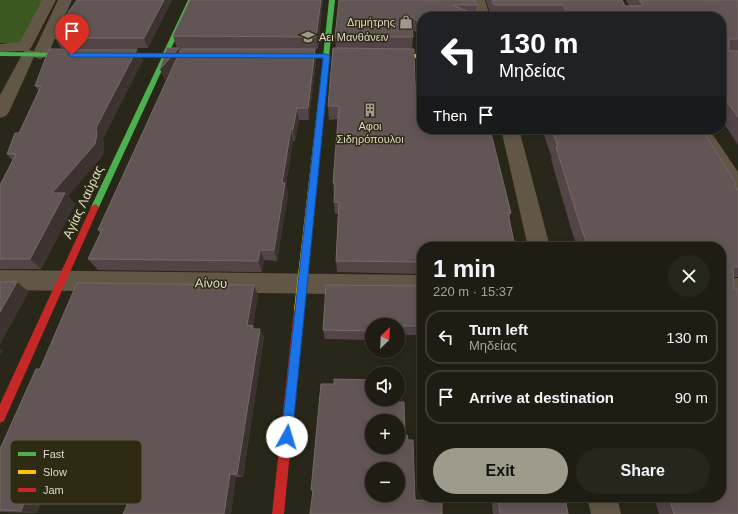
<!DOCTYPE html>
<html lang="en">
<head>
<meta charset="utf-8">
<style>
  body { margin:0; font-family:Helvetica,sans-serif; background:#27261c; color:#f1f3f6; height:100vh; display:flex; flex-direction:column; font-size:15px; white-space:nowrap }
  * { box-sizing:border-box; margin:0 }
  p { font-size:13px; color:#a1a2a0 }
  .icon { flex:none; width:22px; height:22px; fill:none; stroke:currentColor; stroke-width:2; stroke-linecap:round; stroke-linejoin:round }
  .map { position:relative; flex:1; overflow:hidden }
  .panel { position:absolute; left:417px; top:242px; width:309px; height:260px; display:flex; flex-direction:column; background:#1f1d13; border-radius:16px; box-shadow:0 2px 10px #0003,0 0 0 1px #3c3b33 }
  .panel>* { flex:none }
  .banner { position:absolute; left:417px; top:12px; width:309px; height:122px; border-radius:16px; box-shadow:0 2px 10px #0003,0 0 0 1px #3c3b33; background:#202124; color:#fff; overflow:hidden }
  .needle { width:26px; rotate:24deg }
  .tools { position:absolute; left:365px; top:318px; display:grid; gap:8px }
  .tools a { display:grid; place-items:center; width:40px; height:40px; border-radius:50%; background:#1f1d13; box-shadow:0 2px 10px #0003,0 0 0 1px #3c3b33; font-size:20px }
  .pin { position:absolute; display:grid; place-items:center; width:34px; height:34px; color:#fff; margin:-41px -17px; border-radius:50% 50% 50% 0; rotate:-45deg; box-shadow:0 0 4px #0007 }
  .pin .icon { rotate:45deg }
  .me { position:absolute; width:44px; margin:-22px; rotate:6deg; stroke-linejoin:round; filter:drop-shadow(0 0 3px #0008) }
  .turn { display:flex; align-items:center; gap:14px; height:84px; padding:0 16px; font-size:18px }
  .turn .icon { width:52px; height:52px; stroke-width:2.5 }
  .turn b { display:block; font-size:28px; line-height:34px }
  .then { display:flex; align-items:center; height:38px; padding:0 16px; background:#0003; gap:8px; font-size:15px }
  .round { display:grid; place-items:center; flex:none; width:42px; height:42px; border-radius:21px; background:#27261c }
  .headline { display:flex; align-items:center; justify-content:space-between; height:68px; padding:0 16px }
  h1 { font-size:24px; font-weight:700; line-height:30px }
  .cta { display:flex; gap:8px; margin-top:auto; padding:8px 16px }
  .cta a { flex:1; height:46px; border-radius:24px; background:#9e9b8d; color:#111; font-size:16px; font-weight:700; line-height:46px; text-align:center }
  .cta a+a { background:#27261c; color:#f1f3f6 }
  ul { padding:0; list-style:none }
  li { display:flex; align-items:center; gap:12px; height:54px; margin:0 8px 6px; padding:0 8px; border:2px solid #3c3b33; border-radius:16px }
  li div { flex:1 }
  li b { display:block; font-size:15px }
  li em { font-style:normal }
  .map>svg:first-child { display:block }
  .green { fill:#3d5720 }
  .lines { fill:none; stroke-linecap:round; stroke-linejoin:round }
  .street { fill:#625746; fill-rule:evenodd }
  .fast { fill:#4caf50; fill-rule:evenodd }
  .slow { fill:#ffc107; fill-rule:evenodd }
  .jam { fill:#c62828; fill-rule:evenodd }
  .wall { fill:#534547; fill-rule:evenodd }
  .shaded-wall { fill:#3c322f }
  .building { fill:#625555; stroke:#756a68; fill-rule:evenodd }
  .route { fill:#1a73e8; stroke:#114b97 }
  .labels { text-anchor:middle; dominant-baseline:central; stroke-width:3; stroke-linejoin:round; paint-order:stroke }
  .far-poi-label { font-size:11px; fill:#dddacc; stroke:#2f2b13; text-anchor:end }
  .street-label { font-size:13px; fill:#dddacc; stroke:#2f2b13 }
  .key { fill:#2f2b13; stroke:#63604a; stroke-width:1 }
  .key-label { font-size:11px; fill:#dddacc }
</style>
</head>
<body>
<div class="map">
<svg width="738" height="514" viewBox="0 0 738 514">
  <rect width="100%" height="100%" fill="#292719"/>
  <path class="green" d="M0 0H51L29 44 0 43Z"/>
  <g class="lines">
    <path class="street" d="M42 0H56L32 46 29 50 34 51 58 0H72L48 54 45 57 40 59 34 57 9 112 6 116 0 118V95L24 51 0 52V44L20 42Z
      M471 0H485L490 17H476Z
      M501 129H519L550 247H528Z
      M691 129H709L738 172V195L731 193Z
      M0 270 422 275V295L0 290Z
      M721 278H738V298H721Z
      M587 497H617L621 514H591Z"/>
    <path class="fast" d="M188 0H194L169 53H179L182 55 179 57H168L99 207 95 210 92 209 91 207 162 57H111L108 55 111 53H163Z
      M329 0H335L326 85 323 87 320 85Z
      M0 52 77 53 80 55 77 57 0 56Z"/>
    <path class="slow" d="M383 54H422V58L381 57 380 56Z
      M323 83 326 85 304 310 302 313 299 314 296 313 294 310 320 85Z"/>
    <path class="jam" d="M95 204 99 207 4 421 0 423V404L91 207Z
      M299 306 302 307 304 310 284 514H272L294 310 296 307Z"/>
  </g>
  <path class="wall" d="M77 0H172L148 48H61L55 38Z
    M190 0H323L318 49H315L316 61 309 120H299L295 141H293L286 185 288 194 277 261 264 260 262 272 98 270 88 259 100 233 98 230 166 81 160 69 177 48 173 36ZM179 49H265L180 51Z
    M339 0 477 5 475 15 422 17V35L412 30 413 37 412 49 415 85 511 213 509 218 422 247V274L337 272 336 261 338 214H335L334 202V194L333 183 338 119 329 120 328 106 336 48 335 37Z
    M486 0H622L625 6H629L626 0H738V145L721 119V17H491Z
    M143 60 103 139 104 146 103 155 68 196 75 204 41 269H0V259L13 161 7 154 19 133 39 91 35 86Z
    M542 129H702L736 184 735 185 738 190V277H733L738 514H659L654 497H721V247H577L571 229 551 159 552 158Z
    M254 285 258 295 253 326 255 329 264 337 243 477H236L231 514H123L126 508 134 478 90 477 86 488H46L37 513 0 512V449L40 369Z
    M422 286V335H398V325H372V340L325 339 323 330Z
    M491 497H569V498L565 499 568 514H493Z"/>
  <path class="shaded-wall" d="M164 0H172L148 48 144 38Z
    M321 0H323L318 49 316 37Z
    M179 48 183 61 166 81 160 69Z
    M137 49 143 60 103 139 104 146 103 155 68 196 75 204 41 269 30 259 52 193 96 128Z
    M315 49 316 61 309 120 308 108Z
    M297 108 299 120 295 141 293 129Z
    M291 129 293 141 286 185 288 194 277 261 274 250 282 183Z
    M260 250 264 260 262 272 258 261Z
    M17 282 29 292 0 345V312Z
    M254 285 258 295 253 326 257 334 247 325Z
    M260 329 264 337 243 477 237 474Z
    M0 349 3 350 0 356Z
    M77 474 90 477 86 488 73 485Z
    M230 474 236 477 231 514H224Z
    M31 485 46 488 37 513 21 511Z"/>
  <path class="building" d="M77 0H164L144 38H55L67 14Z
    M190 0H321L316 37 173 36Z
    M339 0H475L477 5H453L480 17H422V23L411 17 413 37H335Z
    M492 0H622L625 6H641L643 5 639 0H738V39H729V51H738V117L721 93V17H569L563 5H494Z
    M167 48H179L160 69Z
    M333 48 414 49 415 85H422V129H490L511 213H508L515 247H422V262L336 261 339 202H334L335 183H333L339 106H328Z
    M49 49H137L96 128 97 134 95 144 52 193H65L30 259H0V185L16 154H7L15 133H19L41 86H35Z
    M181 49H315L308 108H297L293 129H291L282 183H285L274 250H260L258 261 88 259 102 230H98Z
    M552 129H702L736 184H734L738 190V267H733L734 289H738V514H674L669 497H721V247H588L578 218 556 147H558Z
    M0 282H17L0 312Z
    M77 283 254 285 247 325 253 326 252 329H260L237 474H230L224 514H123L126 508 135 474H77L73 485H31L21 511 0 510V449L36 369H40Z
    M326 285 422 286V326H398V325H372V331L323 330Z
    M334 379 372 380V399H394V402H404L405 435H407L408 440H413L415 500 442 501V514H310L313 490H311L321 384H334ZM372 421H398V447H372ZM372 469H398V495H372Z
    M498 497H569V498H565L568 514H500Z"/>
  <path class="route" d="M69 53 326 54 330 56 292 437 291 441 287 442 282 441 281 437 323 58 72 57 68 55Z"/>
  <defs>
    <g id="shop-bare" transform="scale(1.08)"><path d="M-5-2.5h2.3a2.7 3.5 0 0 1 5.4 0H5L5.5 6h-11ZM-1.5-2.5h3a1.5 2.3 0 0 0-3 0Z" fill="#9e9b8d" stroke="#2f2b13" stroke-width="2.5" paint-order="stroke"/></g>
    <g id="school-bare" transform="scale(1.08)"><path d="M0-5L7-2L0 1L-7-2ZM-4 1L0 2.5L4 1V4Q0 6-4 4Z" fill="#9e9b8d" stroke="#2f2b13" stroke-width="2.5" paint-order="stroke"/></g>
    <g id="building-bare" transform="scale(1.08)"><path d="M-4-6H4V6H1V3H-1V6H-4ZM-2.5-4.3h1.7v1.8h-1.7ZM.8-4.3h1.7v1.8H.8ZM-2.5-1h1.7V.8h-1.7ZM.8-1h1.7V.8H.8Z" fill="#9e9b8d" stroke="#2f2b13" stroke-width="2.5" paint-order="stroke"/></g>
  </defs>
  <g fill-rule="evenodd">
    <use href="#shop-bare" x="406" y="22"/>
    <use href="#school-bare" x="308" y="37"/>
    <use href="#building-bare" x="370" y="110"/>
  </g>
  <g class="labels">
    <g class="far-poi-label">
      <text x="395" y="22">Δημήτρης</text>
      <text x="319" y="37" text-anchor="start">Αει Μανθάνειν</text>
      <text x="370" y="126" text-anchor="middle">Αφοι<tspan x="370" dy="13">Σιδηρόπουλοι</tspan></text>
    </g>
    <g class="street-label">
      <text transform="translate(83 202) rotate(-65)">Αγίας Λαύρας</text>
      <text transform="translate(211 283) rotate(1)">Αίνου</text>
    </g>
  </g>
  <rect x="10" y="440" width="132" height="64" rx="6" class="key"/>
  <rect x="18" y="452" width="18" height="4" fill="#4caf50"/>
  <rect x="18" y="470" width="18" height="4" fill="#ffc107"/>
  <rect x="18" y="488" width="18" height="4" fill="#c62828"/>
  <g class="key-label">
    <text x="43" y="458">Fast</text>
    <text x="43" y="476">Slow</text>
    <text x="43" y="494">Jam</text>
  </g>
</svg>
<div class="tools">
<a><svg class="needle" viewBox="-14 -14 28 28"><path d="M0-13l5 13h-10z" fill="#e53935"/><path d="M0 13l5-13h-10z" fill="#a1a2a0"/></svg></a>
<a><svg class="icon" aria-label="sound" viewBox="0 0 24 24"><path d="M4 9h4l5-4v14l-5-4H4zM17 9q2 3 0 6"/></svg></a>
<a>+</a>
<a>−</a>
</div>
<div class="pin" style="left:72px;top:55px;background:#d93025"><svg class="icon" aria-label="arrive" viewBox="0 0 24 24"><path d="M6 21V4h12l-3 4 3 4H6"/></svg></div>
<svg class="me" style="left:287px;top:437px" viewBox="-20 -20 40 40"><circle r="19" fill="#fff"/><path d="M0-13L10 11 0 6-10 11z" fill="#1a73e8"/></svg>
<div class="banner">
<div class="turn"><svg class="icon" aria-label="left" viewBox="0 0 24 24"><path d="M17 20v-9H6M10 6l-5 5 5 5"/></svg><div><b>130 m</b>Μηδείας</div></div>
<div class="then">Then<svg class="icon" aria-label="arrive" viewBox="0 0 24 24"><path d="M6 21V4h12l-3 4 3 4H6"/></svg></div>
</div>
<section class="panel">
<div class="headline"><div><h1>1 min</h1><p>220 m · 15:37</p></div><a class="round"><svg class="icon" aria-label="close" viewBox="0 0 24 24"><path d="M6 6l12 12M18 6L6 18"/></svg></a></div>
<ul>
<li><svg class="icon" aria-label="left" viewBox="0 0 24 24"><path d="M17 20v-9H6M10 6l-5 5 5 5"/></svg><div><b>Turn left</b><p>Μηδείας</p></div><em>130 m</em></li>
<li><svg class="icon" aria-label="arrive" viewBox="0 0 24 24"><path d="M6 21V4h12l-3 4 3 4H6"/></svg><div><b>Arrive at destination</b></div><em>90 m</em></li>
</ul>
<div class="cta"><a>Exit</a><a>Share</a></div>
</section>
</div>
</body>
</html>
